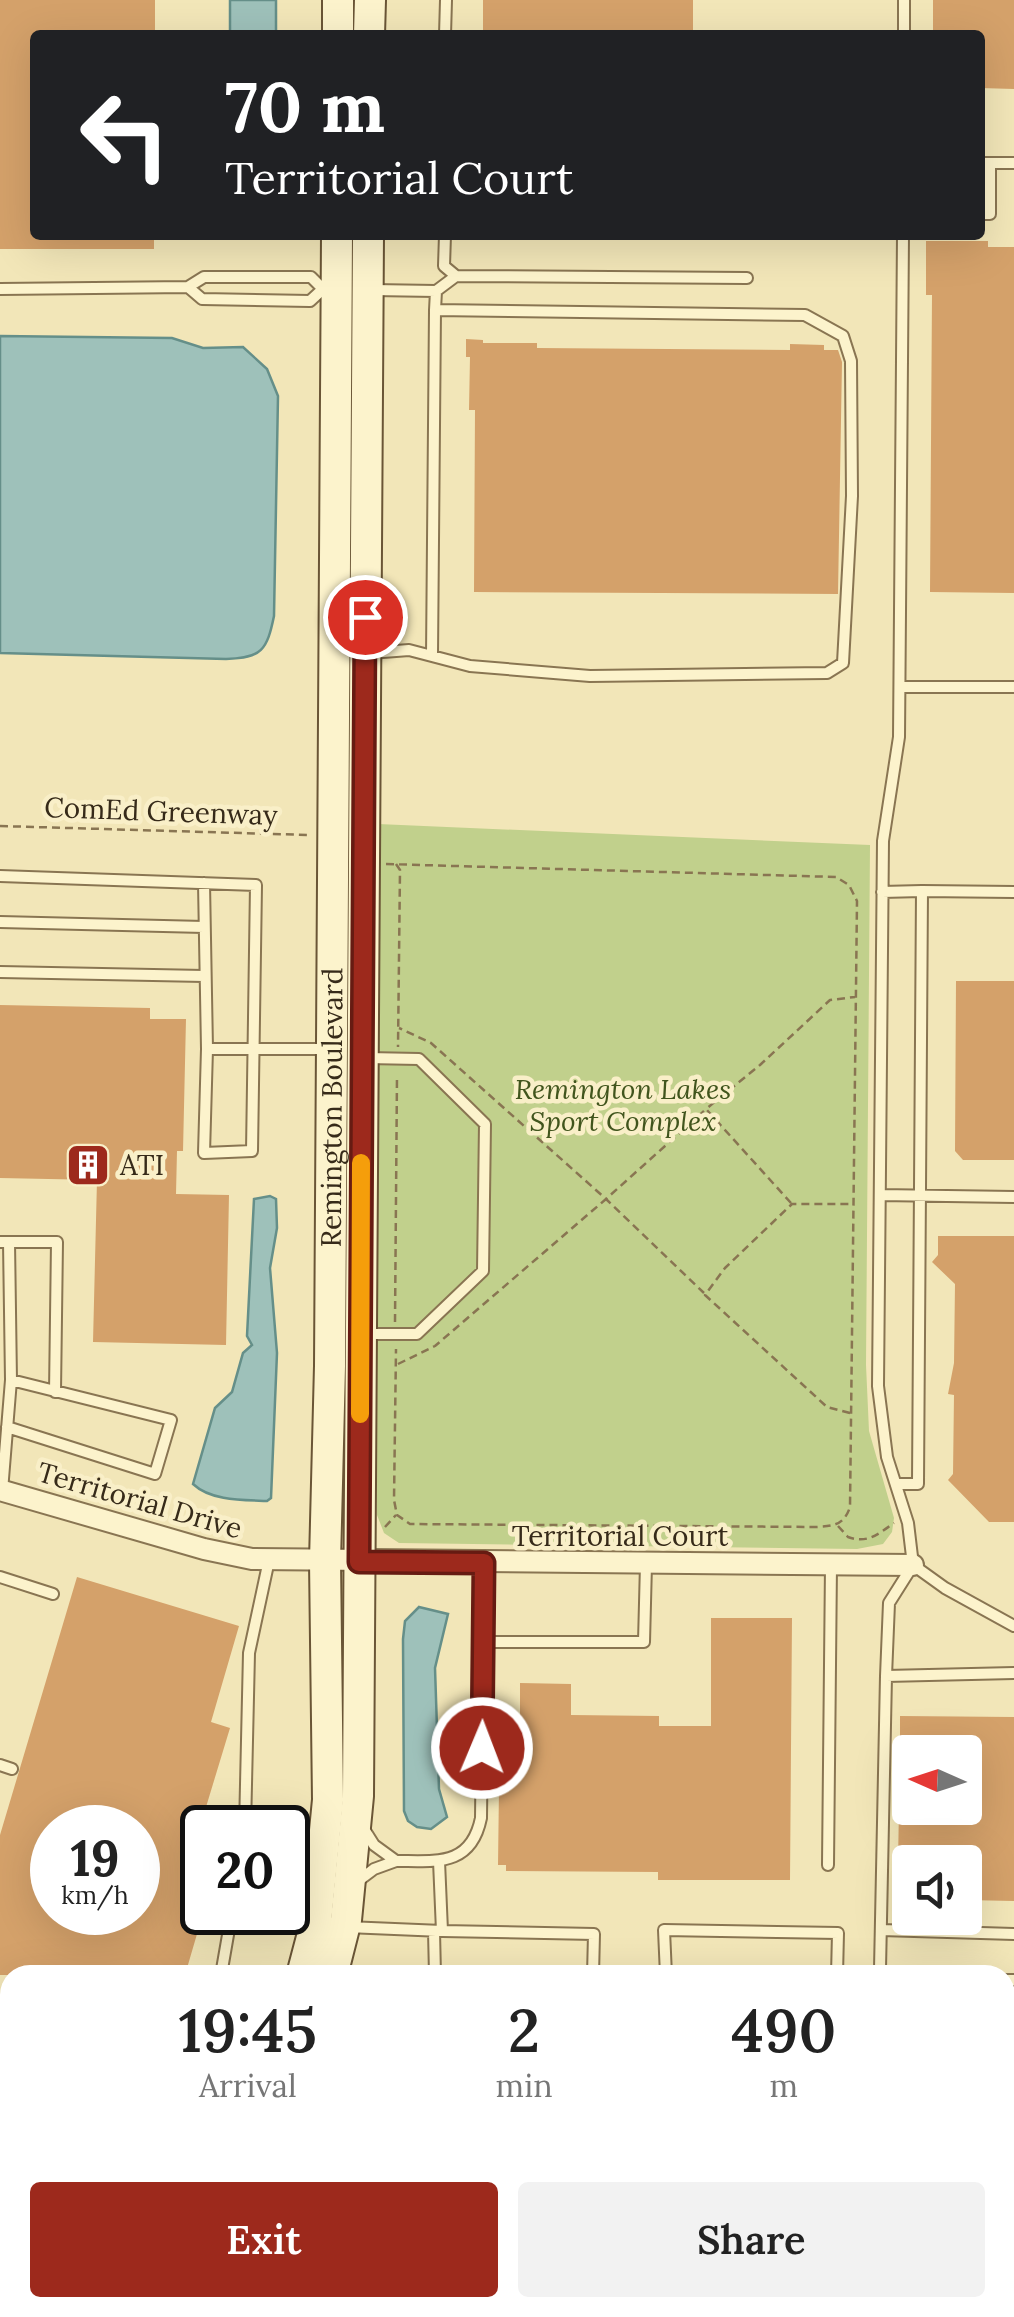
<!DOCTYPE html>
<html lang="en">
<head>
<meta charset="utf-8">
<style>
  body { margin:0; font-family:Lora,serif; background:#f2f2f2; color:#222; height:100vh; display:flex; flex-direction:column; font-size:38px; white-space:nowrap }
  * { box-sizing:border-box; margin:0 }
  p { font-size:32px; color:#767676 }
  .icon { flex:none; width:55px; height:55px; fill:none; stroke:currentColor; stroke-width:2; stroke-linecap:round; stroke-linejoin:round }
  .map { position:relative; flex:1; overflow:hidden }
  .sheet { position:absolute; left:0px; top:1965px; width:1015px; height:352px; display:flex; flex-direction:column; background:#fff; border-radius:30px 30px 0 0; box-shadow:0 10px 40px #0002 }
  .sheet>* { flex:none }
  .guide { position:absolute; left:30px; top:30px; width:955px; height:210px; border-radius:10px; box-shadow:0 10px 40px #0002; background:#202124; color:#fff; overflow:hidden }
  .needle { width:65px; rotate:273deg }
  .tools { position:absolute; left:892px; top:1735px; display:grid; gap:20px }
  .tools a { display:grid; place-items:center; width:90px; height:90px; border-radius:10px; background:#fff; box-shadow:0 10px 40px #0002; font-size:50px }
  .speed { position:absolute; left:30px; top:1805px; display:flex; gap:20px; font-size:50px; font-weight:700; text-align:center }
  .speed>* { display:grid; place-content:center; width:130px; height:130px; border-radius:50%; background:#fff; box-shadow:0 10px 40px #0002; line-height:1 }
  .speed small { font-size:25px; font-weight:400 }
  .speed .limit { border:5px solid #111; border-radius:15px; background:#fff; color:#111 }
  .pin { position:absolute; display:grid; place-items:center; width:85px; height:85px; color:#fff; margin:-42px; border:5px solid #fff; border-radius:50%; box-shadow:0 2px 10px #0007 }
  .me { position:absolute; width:110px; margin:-55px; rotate:1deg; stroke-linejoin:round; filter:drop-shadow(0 0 8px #0008) }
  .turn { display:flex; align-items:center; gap:35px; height:210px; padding:0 30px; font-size:45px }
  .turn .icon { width:130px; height:130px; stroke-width:2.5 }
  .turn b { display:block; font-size:70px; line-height:85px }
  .eta { display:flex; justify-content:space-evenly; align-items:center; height:170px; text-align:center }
  .eta b { font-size:60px; font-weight:600; line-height:70px }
  .cta { display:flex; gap:20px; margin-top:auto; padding:20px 30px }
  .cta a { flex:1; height:115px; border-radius:10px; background:#9d291c; color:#fff; font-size:40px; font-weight:600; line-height:115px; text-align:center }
  .cta a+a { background:#f2f2f2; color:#222 }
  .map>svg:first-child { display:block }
  .green { fill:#c1d08c }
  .water { fill:#9ec1ba; stroke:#658f89; stroke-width:2.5 }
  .building { fill:#d4a16a; fill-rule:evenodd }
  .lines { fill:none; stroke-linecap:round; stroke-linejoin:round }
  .lane-casing { stroke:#897552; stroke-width:14 }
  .street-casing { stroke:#897552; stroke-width:24 }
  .secondary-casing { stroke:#6a5536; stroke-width:34 }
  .path { stroke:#897552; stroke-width:2.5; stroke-dasharray:8 5; stroke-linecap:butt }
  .lane { stroke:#fcf3cc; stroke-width:10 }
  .street { stroke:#fcf3cc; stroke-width:20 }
  .secondary { stroke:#fcf3cc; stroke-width:30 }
  .route-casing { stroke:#661b12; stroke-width:25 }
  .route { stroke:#9d291c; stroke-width:18 }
  .slow { stroke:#f59e0b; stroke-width:18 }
  .labels { text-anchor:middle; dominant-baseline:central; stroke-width:9; stroke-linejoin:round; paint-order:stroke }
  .street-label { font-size:28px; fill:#362a19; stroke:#f9efc8 }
  .park-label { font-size:28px; font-style:italic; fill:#41551d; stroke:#f9efc8 }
  .poi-label { font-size:28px; fill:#362a19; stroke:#f9efc8; text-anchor:start }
</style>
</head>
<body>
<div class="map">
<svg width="1014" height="2317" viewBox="0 0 1014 2317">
  <rect width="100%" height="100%" fill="#f2e6b8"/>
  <path class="green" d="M378 824 870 845 866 1365 869 1431 894 1518 892 1532 883 1544 857 1549 399 1543 384 1533 377 1515Z"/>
  <path class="water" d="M230 0H276V35H230Z
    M0 336 172 338 203 348 243 347 267 369 278 396 274 616C267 650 262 658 226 659L0 653Z
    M270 1196 276 1199 277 1228 270 1268 277 1353 271 1498 267 1501C243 1500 211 1501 193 1484L215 1408 232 1392 243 1353 252 1345 247 1336 254 1199Z
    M419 1607 448 1614 435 1668 439 1789 447 1817 431 1829 417 1827 408 1821 404 1811 403 1639 405 1621Z
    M16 2308H130L138 2317H18Z"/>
  <path class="building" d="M0 0H155V35H35V235H154V249H0Z
    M483 0H693V35H483Z
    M933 0H1014V89L980 88V35H933Z
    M926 241H988V247H1014V593L930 592 932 295H926Z
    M466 339 483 340V343H537V348L790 350V344L824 345V350H838L842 362 838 594 474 592 475 410H469L470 357H466Z
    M956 981H1014V1160H963L955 1151Z
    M0 1005 150 1008V1019H186L183 1151H177L176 1194 229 1195 226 1345 93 1342 97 1180 0 1178Z
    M938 1236H1014V1522H989L948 1480 953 1474 954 1395 948 1394 954 1363 955 1284 932 1262 938 1255Z
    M77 1577 239 1626 211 1722 230 1728 196 1840 202 1841V1917L185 1975H0V1835ZM52 1828H138V1912H52Z
    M711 1618H792L790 1880H658V1872L506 1871V1865H498L499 1788H511V1756H520V1683L571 1684V1715L659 1716V1726H711Z
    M900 1716 1014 1717V1901L965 1900V1862H898L899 1808H965V1752H900Z"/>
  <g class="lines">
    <g class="lane-casing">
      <path id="lane" d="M445 35 446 0
        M904 35V0
        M980 163H1014
        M980 214H990V163
        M445 235 444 266 456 276
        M903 235 899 737 883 841 878 1386 887 1457 908 1523 913 1565 889 1603 886 1676 1014 1673
        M188 287 202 299 310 301 323 289
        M0 289 188 287 204 277H311L323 289H331
        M373 290 436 291 456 276 747 278
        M370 653 409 650 470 666 590 676 827 673 843 663 852 496 851 361 843 336 805 315 435 310 436 291
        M432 656 435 310
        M900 687H1014
        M0 876 256 885 252 1151 204 1153 207 1049H326
        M204 883 207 1049
        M922 891 1014 892
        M882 892 922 891 918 1484H896
        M0 922 204 927
        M0 972 204 976
        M880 1195 1014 1197
        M0 1242H9L11 1380 2 1491
        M9 1242H57L55 1392
        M366 1334H417L483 1271 485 1124 419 1059 367 1058
        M7 1427 155 1474 171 1420 11 1380
        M913 1565 945 1588 1014 1626
        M0 1577 53 1594
        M483 1642H644L646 1564
        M886 1676 880 1969 889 1975
        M0 1765 12 1769
        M245 1828 249 1653 269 1560
        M396 1861C436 1861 471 1867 481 1818L484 1563
        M828 1865 831 1565
        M358 1881 374 1869 396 1861 374 1845 362 1826
        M347 1927 442 1931 439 1861
        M881 1930 1014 1934
        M434 1931 435 1975
        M442 1931 594 1934 593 1975
        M221 1975 232 1912
        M666 1975 664 1930 838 1933 837 1975
        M1005 1980H1014
        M1005 2126H1014
        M585 2308 599 2310
        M889 2308V2317
        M404 2317 407 2308
        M831 2317 834 2308"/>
    </g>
    <g class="street-casing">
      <path id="street" d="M0 1490 204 1549 252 1559 913 1565
        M0 2213 10 2216
        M322 2308 359 2317"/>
    </g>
    <g class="secondary-casing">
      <g id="secondary">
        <path d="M338 35V0"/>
        <path d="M369 35 370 0"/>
        <path id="s1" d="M302 1975 316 1922 328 1800 325 1561 330 1366 337 235"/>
        <path d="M332 1975 346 1920 358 1796 368 235"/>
        <path d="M198 2317 201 2308"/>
        <path d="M235 2317 238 2308"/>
      </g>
    </g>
    <path class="path" d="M0 826 310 835
      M386 864 836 877 849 885 857 901 850 1507C844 1525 834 1526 816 1527L410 1524 397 1515 394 1500 396 1349
      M396 864 400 870 398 1047
      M704 1111 606 1199 704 1293
      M791 1203 706 1109 760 1065 830 1000 855 997
      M395 1322 397 1075
      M398 1364 435 1346 606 1199 431 1043 399 1028
      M850 1413 827 1407 705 1295 725 1268 792 1204H854
      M838 1526 848 1537C868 1544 878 1534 894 1523
      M385 1527 396 1515"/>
    <use href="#lane" class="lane"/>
    <use href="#street" class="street"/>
    <use href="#secondary" class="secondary"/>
  </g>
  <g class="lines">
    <g class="route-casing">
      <path id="route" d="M365 617 359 1562 484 1563 482 1748"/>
    </g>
    <use href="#route" class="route"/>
    <path class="slow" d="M360 1414 361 1163"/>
  </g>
  <defs>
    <g id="building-square" transform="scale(2.25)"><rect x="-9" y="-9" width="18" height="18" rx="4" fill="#9d291c" stroke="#f9efc8"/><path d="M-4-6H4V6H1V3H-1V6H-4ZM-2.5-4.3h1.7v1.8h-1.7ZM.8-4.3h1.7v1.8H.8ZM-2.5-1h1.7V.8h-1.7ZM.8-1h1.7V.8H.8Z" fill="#fff"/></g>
  </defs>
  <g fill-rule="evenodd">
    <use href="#building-square" x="88" y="1165"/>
  </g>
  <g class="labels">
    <g class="street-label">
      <text transform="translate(161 811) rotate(2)">ComEd Greenway</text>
      <text stroke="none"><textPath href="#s1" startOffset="870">Remington Boulevard</textPath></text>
      <text transform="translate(140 1500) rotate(16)">Territorial Drive</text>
      <text x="620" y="1536">Territorial Court</text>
    </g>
    <g class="park-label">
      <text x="623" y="1089">Remington Lakes<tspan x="623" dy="32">Sport Complex</tspan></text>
    </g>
    <g class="poi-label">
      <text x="120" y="1165">ATI</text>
    </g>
  </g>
</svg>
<div class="tools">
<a><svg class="needle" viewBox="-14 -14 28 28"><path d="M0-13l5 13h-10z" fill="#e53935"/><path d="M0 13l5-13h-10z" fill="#767676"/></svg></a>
<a><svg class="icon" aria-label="sound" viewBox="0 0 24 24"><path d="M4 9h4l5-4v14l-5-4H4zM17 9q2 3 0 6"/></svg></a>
</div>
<div class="speed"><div>19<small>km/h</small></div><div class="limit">20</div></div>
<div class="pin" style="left:365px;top:617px;background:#d93025"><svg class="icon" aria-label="arrive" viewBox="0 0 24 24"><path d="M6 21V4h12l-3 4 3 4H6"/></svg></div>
<svg class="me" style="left:482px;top:1748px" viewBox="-20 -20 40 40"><circle r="17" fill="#9d291c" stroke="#fff" stroke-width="3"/><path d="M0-11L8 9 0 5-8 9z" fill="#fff"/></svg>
<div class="guide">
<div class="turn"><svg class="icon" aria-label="left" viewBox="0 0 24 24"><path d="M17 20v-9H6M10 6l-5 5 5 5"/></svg><div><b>70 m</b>Territorial Court</div></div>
</div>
<section class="sheet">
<div class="eta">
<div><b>19:45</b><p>Arrival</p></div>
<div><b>2</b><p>min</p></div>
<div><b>490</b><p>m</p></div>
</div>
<div class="cta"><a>Exit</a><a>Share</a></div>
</section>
</div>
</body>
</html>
